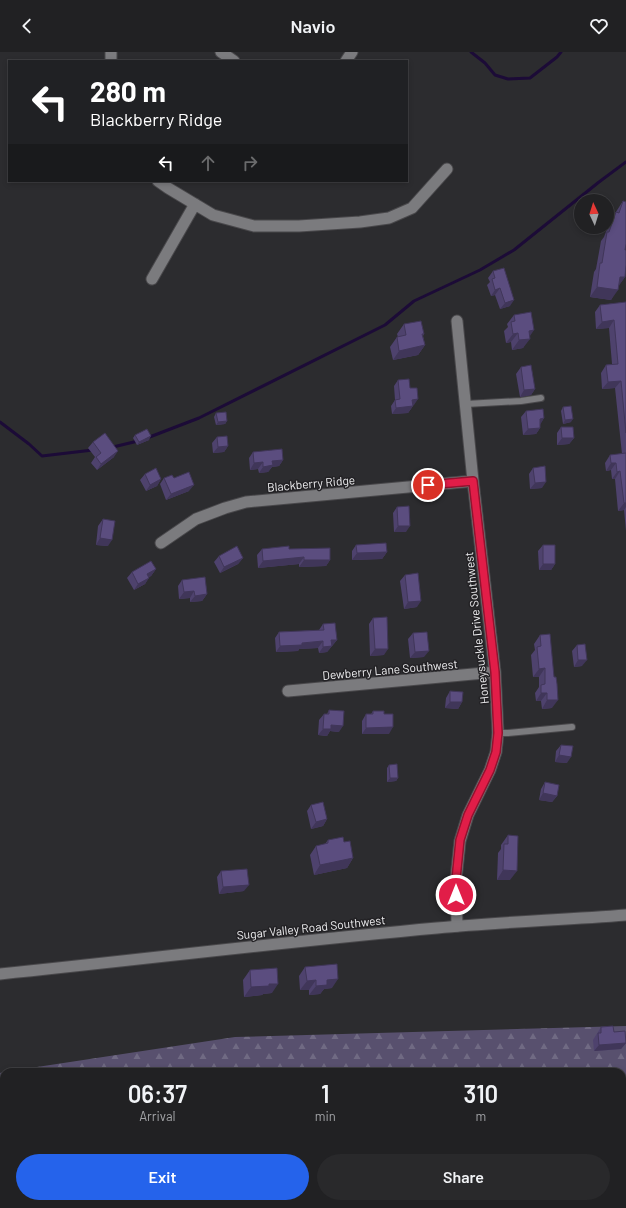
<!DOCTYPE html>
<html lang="en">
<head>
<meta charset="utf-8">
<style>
  body { margin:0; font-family:Barlow,sans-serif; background:#29292b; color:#f1f3f6; height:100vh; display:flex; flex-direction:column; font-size:15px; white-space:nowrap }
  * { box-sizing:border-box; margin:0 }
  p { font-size:13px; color:#a2a3a6 }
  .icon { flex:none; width:22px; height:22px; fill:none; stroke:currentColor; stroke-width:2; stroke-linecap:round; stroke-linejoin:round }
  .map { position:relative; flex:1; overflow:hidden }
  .panel { position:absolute; left:0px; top:1016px; width:626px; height:140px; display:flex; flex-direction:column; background:#212123; border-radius:12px 12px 0 0; box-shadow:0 2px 6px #0003,0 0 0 1px #3e3e41 }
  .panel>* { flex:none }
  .top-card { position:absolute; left:8px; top:8px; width:400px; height:122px; border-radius:0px; box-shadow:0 2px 6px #0003,0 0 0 1px #3e3e41; background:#202124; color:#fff; overflow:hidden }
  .needle { width:26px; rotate:356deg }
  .controls { position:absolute; left:574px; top:142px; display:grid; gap:8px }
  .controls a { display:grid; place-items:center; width:40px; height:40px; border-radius:50%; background:#212123; box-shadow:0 2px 6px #0003,0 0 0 1px #3e3e41; font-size:20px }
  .pin { position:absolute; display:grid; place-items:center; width:34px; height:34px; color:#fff; margin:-17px; border:2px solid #fff; border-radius:50%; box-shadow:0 1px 4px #0007 }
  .me { position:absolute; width:44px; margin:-22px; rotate:0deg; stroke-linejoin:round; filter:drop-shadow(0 0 3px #0008) }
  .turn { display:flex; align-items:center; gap:14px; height:84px; padding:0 16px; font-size:18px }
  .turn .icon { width:52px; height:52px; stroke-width:2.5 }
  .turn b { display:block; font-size:28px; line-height:34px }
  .lanes { display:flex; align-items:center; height:38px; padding:0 16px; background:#0003; justify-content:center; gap:20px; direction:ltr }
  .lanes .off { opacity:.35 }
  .eta { display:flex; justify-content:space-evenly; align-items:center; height:68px; text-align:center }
  .eta b { font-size:24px; font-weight:600; line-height:28px }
  .button { display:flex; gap:8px; margin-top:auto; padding:8px 16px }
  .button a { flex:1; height:46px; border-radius:24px; background:#2563eb; color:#fff; font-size:16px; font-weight:600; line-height:46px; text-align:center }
  .button a+a { background:#29292b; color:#f1f3f6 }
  header { display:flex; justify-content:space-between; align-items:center; height:52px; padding:0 16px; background:#212123; font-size:18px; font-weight:600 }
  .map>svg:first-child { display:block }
  .forest { fill:url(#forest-firs) }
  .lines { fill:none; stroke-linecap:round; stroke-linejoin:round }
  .stream { stroke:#1c0b37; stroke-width:3 }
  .service-casing { stroke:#49484b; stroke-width:8 }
  .minor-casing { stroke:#49484b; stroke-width:13 }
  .tertiary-casing { stroke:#49484b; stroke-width:13 }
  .service { stroke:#7b7b7e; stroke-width:6 }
  .minor { stroke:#7b7b7e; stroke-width:11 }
  .tertiary { stroke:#7b7b7e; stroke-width:11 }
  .wall { fill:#4e426d }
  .shaded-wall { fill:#403659 }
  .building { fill:#5b4d7f; stroke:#403659 }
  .route-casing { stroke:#92132f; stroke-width:10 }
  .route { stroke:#e11d48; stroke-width:7 }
  .labels { text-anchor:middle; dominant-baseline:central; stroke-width:3; stroke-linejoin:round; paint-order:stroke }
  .street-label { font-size:12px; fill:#eeeef0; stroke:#232225 }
</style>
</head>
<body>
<header><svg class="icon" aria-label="back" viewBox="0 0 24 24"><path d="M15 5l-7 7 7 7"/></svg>Navio<svg class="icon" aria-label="heart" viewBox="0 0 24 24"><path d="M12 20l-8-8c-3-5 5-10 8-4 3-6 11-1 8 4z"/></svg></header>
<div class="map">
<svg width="626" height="1156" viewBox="0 0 626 1156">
  <defs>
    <pattern id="forest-firs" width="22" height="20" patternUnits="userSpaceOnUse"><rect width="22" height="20" fill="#58506e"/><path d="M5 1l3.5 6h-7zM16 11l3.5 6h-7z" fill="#706a83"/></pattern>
  </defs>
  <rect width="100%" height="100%" fill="#2c2c2f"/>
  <path class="forest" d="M626 974V1156H0V1021L4 1020V1152H622V1020H4L235 985Z"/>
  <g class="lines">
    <path class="stream" d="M471 0 485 11 495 23 508 27 530 26 557 5 561 0
      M0 370 29 392 42 404 93 398
      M147 386 199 366 385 273 414 249 480 218 514 198 599 130 626 110
      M113 395 138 389"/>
    <g class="service-casing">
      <path id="service" d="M466 352 521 349 541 346
        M498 681H508L572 675"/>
    </g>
    <g class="minor-casing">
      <path id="minor" d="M111 0V9
        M221 0 234 9
        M346 9 352 0
        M158 129 168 136 213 163 254 174H299L360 170 389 166 412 156 447 117
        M152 227 195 152
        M161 491 196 467 225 456 246 450 473 429
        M288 639 495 620
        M457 874 456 827 460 789 468 763 490 718 496 700 498 681 495 620 473 429 457 269"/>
    </g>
    <g class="tertiary-casing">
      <path id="tertiary" d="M0 922C146 907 291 889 437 876 500 870 563 868 626 863"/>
    </g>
    <use href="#service" class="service"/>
    <use href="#minor" class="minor"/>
    <use href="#tertiary" class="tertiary"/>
  </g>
  <path class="wall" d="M623 149 625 198V225L618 234 611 248 590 245 594 220 596 217 601 189 604 185 610 169Z
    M493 219 510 254 500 257 495 243 491 244 487 233 490 230 488 226Z
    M626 250V479L624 458 618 459 615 427H612L611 418 606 419 605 411 610 403 622 402 615 336 602 337 601 321 606 313 612 312 609 276 596 277 595 260 600 253Z
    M514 263 529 284 523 296 512 298 511 290 506 291 504 279 508 275 507 272Z
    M404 272 424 282 423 284 425 293 418 303 393 308 390 295 397 285H398L397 282Z
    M521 315 535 337 531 343 520 345 516 322Z
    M398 328 410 336 414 353H413V354L408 361 392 362 391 354 395 348 394 334Z
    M563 355 571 370 563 372 561 359Z
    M526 359 544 366 540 372V376L536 382 523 383 521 365Z
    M216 361 227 369 225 372 216 373 214 365Z
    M561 375 574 386 569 392 557 393V381Z
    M135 383 149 388 137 393 133 386Z
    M217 385 228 394 224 400 213 401 212 391Z
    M93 390 114 405 97 418 91 411 95 405 88 396Z
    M253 400 283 408 279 414 272 415 268 420 259 421 258 417 250 418 249 406Z
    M533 416 542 436 530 437 529 422Z
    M145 422 161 427 157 434 146 439 140 428Z
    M164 426H174L189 439 166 448 160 432Z
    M397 455 406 480H394L393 461Z
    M103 467 108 494 96 493 98 474Z
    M356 493 387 500 382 507 352 508V499Z
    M543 493 555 512 551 518H539L538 499Z
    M262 497H289L330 508 326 514 299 515V512L258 516 257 503Z
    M219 504 243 506 238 512 220 521 214 510Z
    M156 517 151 524 149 525 145 532 134 538 127 526 132 520Z
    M405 523 417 555 404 557 400 529Z
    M182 528 207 542 202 549 190 550V546L179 547 178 534Z
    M373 566 384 603 370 604 369 572Z
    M323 572 337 588 327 600 319 601 318 596 299 597 298 599 276 600 275 586 279 580 319 578Z
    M413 581 424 605 410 606 408 587Z
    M540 583 552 656 542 657 541 649H536L535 641 539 635V625H533L531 603 535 598 534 592Z
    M577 593 582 614 574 615 572 599Z
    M450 639 462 650 458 657 445 656 446 646Z
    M329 658 339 680 330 679 327 684 318 683 319 668 324 662H327Z
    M373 659 384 662 389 682H362V669L366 662H371Z
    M561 693 567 711 555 710 556 699Z
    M389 713 398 726 396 729 387 730V716Z
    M545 730 557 744 552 750 539 748 541 737Z
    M311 753 327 767 323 774 311 777 307 759Z
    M508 783 510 828H497L498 801 501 797V793Z
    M328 788 344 790 353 806 347 816 314 823 310 803 316 794 325 792Z
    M221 819 244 839 219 842 217 825Z
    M305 915 332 936 324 937 320 942 309 943V938H300L299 924Z
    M250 918 272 941 263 942 262 943 244 945 243 928Z
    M601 975 614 980 626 991 621 997 594 999 593 988Z
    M278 1152H314V1156H275Z
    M338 1152H345L343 1154Z"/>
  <path class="shaded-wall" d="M620 225H625L618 235Z
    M597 235 618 238 611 248 590 245Z
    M500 236 495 243 491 244 495 238Z
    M514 248 510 254 500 257 505 251Z
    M614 268 609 276 596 277 602 270Z
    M534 278 528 287H530L523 296 512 298 519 288 529 279Z
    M518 281 511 290 506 291 513 282Z
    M425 293 418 303 393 308 399 299Z
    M621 329 615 336 602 337 608 330Z
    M535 337 531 343 520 345 524 338Z
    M418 347 414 353 408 354 412 348Z
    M413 354 408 361 392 362 396 356Z
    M544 366 540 373V367Z
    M573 367 571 370 563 372 565 368Z
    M227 369 225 372 216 373 218 370Z
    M540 376 536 382 523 383 528 377Z
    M151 384 149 388 137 393 139 390Z
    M562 386H574L569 392 557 393Z
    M228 394 224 400 213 401 218 395Z
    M118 399 114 405 97 418 101 412Z
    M283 408 279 414 272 415 268 420 259 421 263 415 272 409Z
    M263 410 258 417 250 418 254 411Z
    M611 411H616L611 418 606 419Z
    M620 419 615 427H612L617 420Z
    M161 427 157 434 146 439 150 433Z
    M546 430 542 436 530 437 535 431Z
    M194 433 189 439 166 448 171 442Z
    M624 451H626V455L624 458 618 459Z
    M398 474H410L406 480H394Z
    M100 486 112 488 108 494 96 493Z
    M387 500 382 507 352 508 357 501Z
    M304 505 299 512 258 516 263 509Z
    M243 506 238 512 220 521 224 515Z
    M304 508H330L326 514 299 515Z
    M543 512H555L551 518H539Z
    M156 517 151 524 143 528 147 522Z
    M149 526 145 532 134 538 138 532Z
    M194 539 190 546 179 547 184 540Z
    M207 542 202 549 190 550 195 544Z
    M421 549 417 555 404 557 408 550Z
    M331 588H337L327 600 319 601 323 595Z
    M323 589 318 596 299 597 298 599 276 600 280 594Z
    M375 597H388L384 603 370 604Z
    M429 599 424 605 410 606 415 600Z
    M578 608H587L582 614 574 615Z
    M545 616 539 625H533L539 617Z
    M541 641H547L541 649H536Z
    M547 648H558L552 656 542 657Z
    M450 650H462L458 657 445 656Z
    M331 673 343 674 339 680 330 679 327 684 318 683 323 677Z
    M393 675 389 682H362L366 676Z
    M559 703 571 705 567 711 555 710Z
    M390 726H398L396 729 387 730Z
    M543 741 557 744 552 750 539 748Z
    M327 767 323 774 311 777 316 770Z
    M353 806 347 816 314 823 320 813Z
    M503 818 517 819 510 828H497Z
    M249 833 244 839 219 842 223 835Z
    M338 927 332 936 324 937 320 942 309 943 316 934 327 928Z
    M316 928 309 938H300L307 929Z
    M269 932H278L272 941 263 942 262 943 244 945 251 935Z
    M626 991 621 997 594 999 599 993Z"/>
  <path class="building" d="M623 149 626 150V192L625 198H626V213L625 225H620L618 238 597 235 600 211H602L607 180H609L616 160 619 161Z
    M504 216 514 248 505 251 500 236 495 238 492 227 495 226 493 219Z
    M626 250V381L621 329 608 330 606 313 618 312 614 268 602 270 600 253Z
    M531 260 534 278 529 279 530 287 519 288 518 281 513 282 511 270 515 269 514 263Z
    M421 269 424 282H422L425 293 399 299 397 285 406 283 404 272Z
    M531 313 535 337 524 338 521 315Z
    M409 327 410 336H417L418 347 412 348 413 354 396 356 395 348 400 347 398 328Z
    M571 354 573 367 565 368 563 355Z
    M543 357 544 366 540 367V376L528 377 526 359Z
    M226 360 227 369 218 370 216 361Z
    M561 375H573L574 386H562Z
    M147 377 151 384 139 390 135 383Z
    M105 381 118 399 101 412 96 405 101 401 93 390Z
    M227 384 228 394 218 395 217 385Z
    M282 397 283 408 272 409 273 413 263 415V410L254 411 253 400Z
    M626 401V451H624L620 419 617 420 616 411H611L610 403Z
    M545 414 546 430 535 431 533 416Z
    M156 416 161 427 150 433 145 422Z
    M189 420 194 433 171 442 164 426 172 423 174 426Z
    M409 454 410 474H398L397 455Z
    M103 467 115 469 112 488 100 486Z
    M386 491 387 500 357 501 356 493Z
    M543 493H555V512H543Z
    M237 494 243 506 224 515 219 504Z
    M289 494V497L330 496V508H304V505L263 509 262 497Z
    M151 509 156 517 147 522 149 526 138 532 132 520Z
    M418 521 421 549 408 550 405 523Z
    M205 525 207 542 195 544 194 539 184 540 182 528Z
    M387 565 388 597H375L373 566Z
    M335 571 337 588H331L332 594 323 595V589L302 591V593L280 594 279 580 324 578 323 572Z
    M427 580 429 599 415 600 413 581Z
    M550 582 554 625H556L557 632 558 648H547V641H541V633L545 632V616L539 617 537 595 541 594 540 583Z
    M585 592 587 608H578L577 593Z
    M450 639 463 640 462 650H450Z
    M329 658 344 659 343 674 331 673V677H323L324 662H329Z
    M373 659H384V662H393V675L366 676V662H373Z
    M561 693 573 694 571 705 559 703Z
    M397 712 398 726H390L389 713Z
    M545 730 559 733 557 744 543 741Z
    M323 750 327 767 316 770 311 753Z
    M508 783 518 784 517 819 503 818 504 792H508Z
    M343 785 344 790 350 789 353 806 320 813 316 794 328 791V788Z
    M247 817 249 833 223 835 221 819Z
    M337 912 338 927 327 928V933L316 934V928L307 929 305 915Z
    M277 916 278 932H269V934L251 935 250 918Z
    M613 974 614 980 625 979 626 991 599 993 598 981H601V975Z
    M281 1152H314V1156H281Z"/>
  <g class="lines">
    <g class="route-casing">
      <path id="route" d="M428 433 473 429 495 620 498 681 496 700 490 718 468 763 460 788 456 827V843"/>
    </g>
    <use href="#route" class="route"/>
  </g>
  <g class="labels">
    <g class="street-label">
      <text transform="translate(311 431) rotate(-5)">Blackberry Ridge</text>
      <text transform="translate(476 576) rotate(-96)">Honeysuckle Drive Southwest</text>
      <text transform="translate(390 617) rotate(-5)">Dewberry Lane Southwest</text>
      <text transform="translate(311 875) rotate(-6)">Sugar Valley Road Southwest</text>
    </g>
  </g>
</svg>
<div class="controls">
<a><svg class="needle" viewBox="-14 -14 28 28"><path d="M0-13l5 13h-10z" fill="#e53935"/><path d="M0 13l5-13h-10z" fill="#a2a3a6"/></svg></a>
</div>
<div class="pin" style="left:428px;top:433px;background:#d93025"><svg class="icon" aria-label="arrive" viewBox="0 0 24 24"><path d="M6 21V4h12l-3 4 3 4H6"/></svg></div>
<svg class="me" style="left:456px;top:843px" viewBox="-20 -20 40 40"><circle r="17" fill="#e11d48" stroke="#fff" stroke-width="3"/><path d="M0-11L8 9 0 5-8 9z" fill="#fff"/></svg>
<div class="top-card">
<div class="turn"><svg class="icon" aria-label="left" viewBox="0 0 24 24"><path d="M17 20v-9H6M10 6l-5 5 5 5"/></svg><div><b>280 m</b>Blackberry Ridge</div></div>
<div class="lanes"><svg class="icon" aria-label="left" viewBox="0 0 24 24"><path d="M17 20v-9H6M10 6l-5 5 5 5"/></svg><svg class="icon off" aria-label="ahead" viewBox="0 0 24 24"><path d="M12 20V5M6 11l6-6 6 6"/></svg><svg class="icon off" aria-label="right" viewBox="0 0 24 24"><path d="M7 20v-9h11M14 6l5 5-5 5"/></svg></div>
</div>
<section class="panel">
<div class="eta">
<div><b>06:37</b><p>Arrival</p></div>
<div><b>1</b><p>min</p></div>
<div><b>310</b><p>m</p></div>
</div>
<div class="button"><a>Exit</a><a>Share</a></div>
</section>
</div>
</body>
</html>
